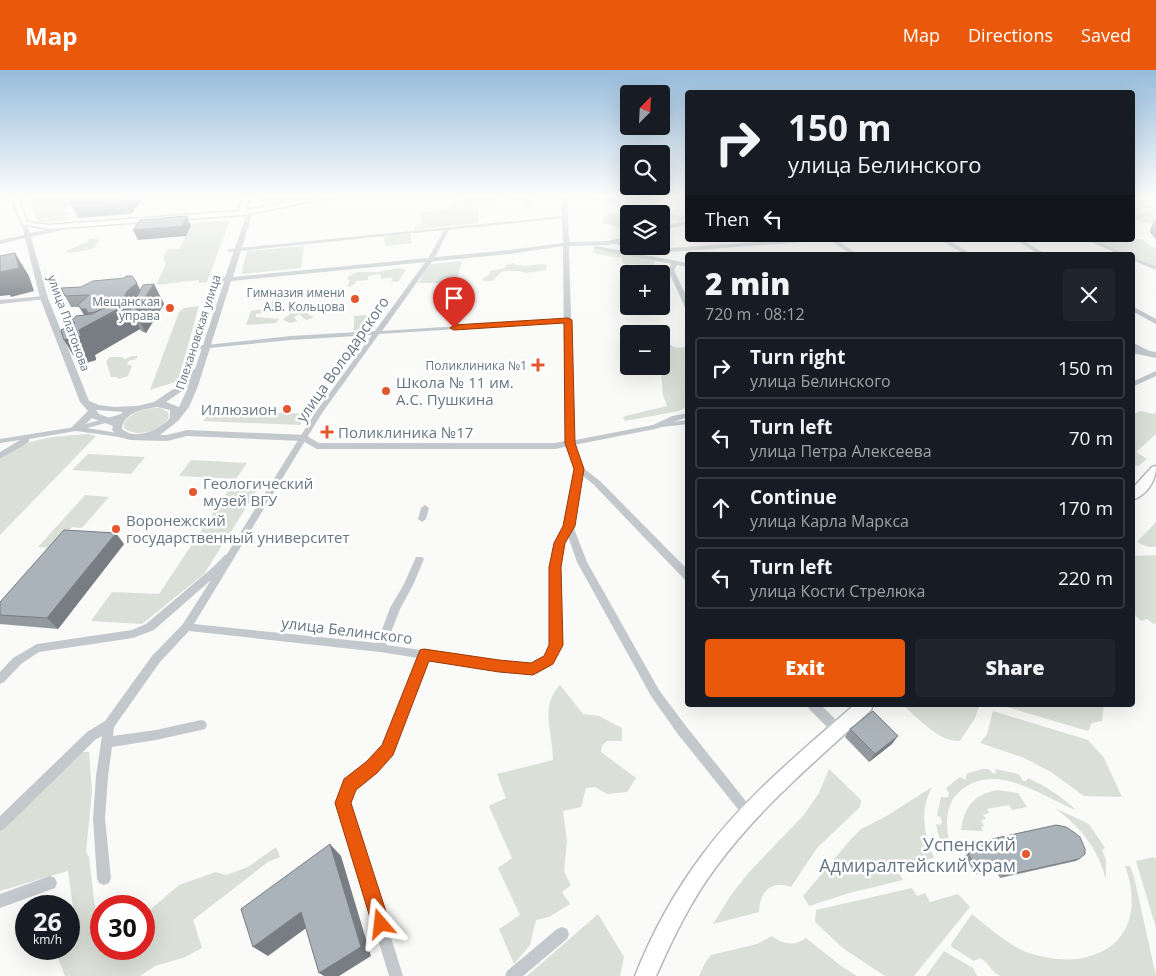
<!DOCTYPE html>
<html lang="en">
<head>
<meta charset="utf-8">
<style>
  body { margin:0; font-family:"Open Sans",sans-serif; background:#20242c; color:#f1f3f6; height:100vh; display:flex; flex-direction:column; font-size:19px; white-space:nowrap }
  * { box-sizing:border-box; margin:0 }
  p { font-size:16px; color:#9ea1a6 }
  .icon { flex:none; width:28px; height:28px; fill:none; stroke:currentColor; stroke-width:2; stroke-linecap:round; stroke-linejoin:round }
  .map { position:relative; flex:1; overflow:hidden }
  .panel { position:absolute; left:685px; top:182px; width:450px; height:455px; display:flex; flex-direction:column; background:#171b24; border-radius:5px; box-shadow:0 5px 20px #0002 }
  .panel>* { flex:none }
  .guide { position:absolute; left:685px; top:20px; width:450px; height:152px; border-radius:5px; box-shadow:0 5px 20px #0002; background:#171b24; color:#f1f3f6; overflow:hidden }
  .needle { width:32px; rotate:24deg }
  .controls { position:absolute; left:620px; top:15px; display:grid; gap:10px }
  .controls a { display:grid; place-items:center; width:50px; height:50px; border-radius:5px; background:#171b24; box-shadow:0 5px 20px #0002; font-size:25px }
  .speed { position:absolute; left:15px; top:825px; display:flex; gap:10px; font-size:25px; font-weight:700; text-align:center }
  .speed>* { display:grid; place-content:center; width:65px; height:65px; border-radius:50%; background:#171b24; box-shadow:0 5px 20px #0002; line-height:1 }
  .speed small { font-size:12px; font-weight:400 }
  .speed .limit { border:8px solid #d22; background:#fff; color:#111 }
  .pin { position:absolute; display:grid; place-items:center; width:42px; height:42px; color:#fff; margin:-51px -21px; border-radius:50% 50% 50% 0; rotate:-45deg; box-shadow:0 0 5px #0007 }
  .pin .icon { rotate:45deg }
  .me { position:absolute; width:55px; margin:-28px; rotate:343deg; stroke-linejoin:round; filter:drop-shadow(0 0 4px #0008) }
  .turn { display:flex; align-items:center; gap:18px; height:105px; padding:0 20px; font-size:22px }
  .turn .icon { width:65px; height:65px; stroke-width:2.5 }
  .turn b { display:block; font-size:35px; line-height:42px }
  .then { display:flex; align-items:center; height:48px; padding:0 20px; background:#0003; gap:10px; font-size:19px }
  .round { display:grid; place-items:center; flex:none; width:52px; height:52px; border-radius:5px; background:#20242c }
  .overview { display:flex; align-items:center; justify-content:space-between; height:85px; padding:0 20px }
  h1 { font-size:30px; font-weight:800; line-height:38px }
  .action { display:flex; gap:10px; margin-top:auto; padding:10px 20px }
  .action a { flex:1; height:58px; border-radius:5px; background:#ea580c; color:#fff; font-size:20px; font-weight:800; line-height:58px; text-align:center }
  .action a+a { background:#20242c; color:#f1f3f6 }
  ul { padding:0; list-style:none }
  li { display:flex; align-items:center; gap:15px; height:62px; margin:0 10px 8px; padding:0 10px; border:2px solid #363941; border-radius:5px }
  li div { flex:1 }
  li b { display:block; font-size:19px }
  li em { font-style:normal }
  header { display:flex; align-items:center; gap:30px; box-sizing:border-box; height:70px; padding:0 25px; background:#ea580c; color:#fff }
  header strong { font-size:24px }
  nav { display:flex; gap:28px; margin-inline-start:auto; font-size:18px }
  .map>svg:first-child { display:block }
  .green { fill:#dadfd7 }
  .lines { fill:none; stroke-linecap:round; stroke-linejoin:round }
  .secondary-casing { stroke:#b3babf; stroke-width:3 }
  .minor { fill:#c3c8cc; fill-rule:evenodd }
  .tertiary { fill:#c3c8cc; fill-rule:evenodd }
  .secondary { fill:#fff; fill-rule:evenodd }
  .tertiary-bridge { stroke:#c3c8cc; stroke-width:6 }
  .wall { fill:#929a9f; fill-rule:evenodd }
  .shaded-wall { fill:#777d82 }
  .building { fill:#aab3b9; stroke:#777d82 }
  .route { fill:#ea580c; stroke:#983908 }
  .poi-dot { fill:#e4572e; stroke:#fff; stroke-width:2 }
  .labels { text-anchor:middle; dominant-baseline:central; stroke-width:5; stroke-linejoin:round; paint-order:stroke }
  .far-poi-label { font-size:12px; fill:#657683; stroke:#fff; text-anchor:end }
  .far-street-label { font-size:12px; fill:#657683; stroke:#fff }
  .street-label { font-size:15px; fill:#657683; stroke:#fff }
  .poi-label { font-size:15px; fill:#657683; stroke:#fff; text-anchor:start }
  .near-poi-label { font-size:18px; fill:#657683; stroke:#fff; text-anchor:end }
</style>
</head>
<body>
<header>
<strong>Map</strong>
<nav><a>Map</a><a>Directions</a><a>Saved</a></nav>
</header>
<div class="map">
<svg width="1156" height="906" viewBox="0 0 1156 906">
  <rect width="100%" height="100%" fill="#fafaf8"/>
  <path class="green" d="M87 125 77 128 63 143H71L64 151 38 153 28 126Z
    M264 125H326L261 136Z
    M464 125 523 127 529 128 532 137 523 138 520 131 499 127 500 130 479 134 478 153 415 160V156L422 153 420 142C437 140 455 143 464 125Z
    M577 125H601L687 147 681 151 661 146V144H652Z
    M1156 139V153L1154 155 1133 149 1132 144H1135Z
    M608 143 629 146V155L619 158 610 154H602L603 147H607Z
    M230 150 207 212 199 213V210L156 215 166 194 163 188 168 179H179L193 153Z
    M410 163 412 173 385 176 384 166Z
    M90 168 100 170 93 179 70 183 66 181 87 172Z
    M1133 169H1141L1156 179V196L1092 170Z
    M304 176 301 198 241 204 247 181Z
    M594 180 611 181 654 191V199L648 200V203L652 204H642L638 201 640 197 635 194 626 195 622 193V188L597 184 592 181Z
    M462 191 456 213H418L426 200 425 198 430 194Z
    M513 193C524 200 537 192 547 195L546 200 526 203 519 201H503L492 211H483L482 209 489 205 490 201 505 198 506 195Z
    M400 198 406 200 398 212 391 211 393 207 382 209 380 204 368 206V210L356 211 355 214 350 217 347 216 350 211 347 209 349 206 357 202H377Z
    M294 223V225L287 227 285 230H280L279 234 281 239 273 242 256 244V247L279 249 276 253 246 255 251 241 270 238 273 229 256 230 258 227Z
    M310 234 312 236 307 239 309 245 314 247 307 250 303 248 300 244 294 247 297 251 290 253 283 250C291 242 299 236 310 234Z
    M199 236 178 311 150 320 179 242 184 238Z
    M379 244 369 260 354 261V246Z
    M660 258 664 261 670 275 677 278 687 277V337L679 341 625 351 623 348 625 346 667 336 663 325 661 302 655 296H661V264H656V260Z
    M132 286H138L136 289 129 291 127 294 132 296 128 306 119 309 116 307H111L106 291 110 287H121L125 289Z
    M160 338 168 342 169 347C161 360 138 369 124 358V353C131 342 146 337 160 338Z
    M213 339 306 344 300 355 203 351Z
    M1141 341 1153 344 1156 342V364L1136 382 1147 389 1138 396 1133 395V344Z
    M88 364 96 366 0 465V390C28 366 53 367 88 364Z
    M88 384 145 387 131 404 72 400Z
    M191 390 247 393 236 409 179 406Z
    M233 413 261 414 204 504 142 554 91 551 112 522 159 524Z
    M85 425 109 427 82 458 72 457 53 478 38 477Z
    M1156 452V477H1148L1137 472Z
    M1156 485V553L1153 554 1147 549 1141 551 1133 543 1132 486Z
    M560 615 583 644 599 646 622 658V671H607L602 676 601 682 636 708 627 722 607 724 595 717 586 718 581 737 563 741 567 770 564 802 571 815 562 822 570 834 549 847 536 850 530 875 514 894 499 859 520 845 498 798 512 788 489 736 506 728 497 704 553 690C553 664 539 636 560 615Z
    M971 635 979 637 975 648 960 671C939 672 919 649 904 636Z
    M1000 635H1104L1102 651 1092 653 1088 661Z
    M993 641 1088 670 1104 688 1122 727 1084 726 1051 702 1022 687 980 673 987 664Z
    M81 682H89L92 721 86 782 89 787 96 846 98 855H101V879H144V845L179 815 216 802 226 805 248 797 276 777 280 787 268 792 193 850 202 878 183 888 155 896 140 906H65L58 888 60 879H69V851L73 838 68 801 0 821V760Z
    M829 699 861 730 860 737 817 778 791 817C771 809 759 823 759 842L713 854 731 825 750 801 803 746 819 723Z
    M982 699H988L994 704 996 702 995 699 1019 704 1023 711H1026L1028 708C1046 716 1062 727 1076 740 1041 726 995 690 959 722 943 736 946 762 951 780H942L936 754 940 755 942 752 941 748 937 745 941 727H948L949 723 946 718 960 707 966 710V704Z
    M932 717C919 742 924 763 934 788L909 793 912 801 899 803 903 810 849 823 809 836 803 826 851 769 861 759 885 747Z
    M998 720 1018 723 1027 737 1012 740 1009 735 987 739 989 743 983 745 986 749 981 750 984 756 981 757 983 761 961 760C964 737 974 724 998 720Z
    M1055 738 1089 754 1105 778 1102 780 1106 790V810C1098 778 1081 758 1055 738Z
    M1154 787 1156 789V858L1136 791Z
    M1125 796H1130L1134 807 1156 906H1000C991 901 989 893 980 888L974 891 952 877 951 874 972 844C989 858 1006 873 1026 882 1094 906 1152 870 1125 796Z
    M912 818 917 826 925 823 930 832 958 824 970 837 914 906H885L844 879 815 852 816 840Z
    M598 844 624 887 620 906H527Z
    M772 866C783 874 795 877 806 868L841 896 857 906H699L705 893 711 885 757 874Z
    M944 881 973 898 977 906H926Z"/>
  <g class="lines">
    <g class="secondary-casing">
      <path id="secondary" d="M0 125H4L1 127Z
        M11 125H17L27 152 48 155 239 141 244 125H250L246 140 331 125H345L242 145 48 159 22 154Z
        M1156 396C1156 411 1147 425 1132 430V419L1152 397Z
        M854 635H873L871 640C817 690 759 738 716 797 691 830 673 868 656 906H635C652 863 675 821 703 784 745 727 801 682 854 635Z"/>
    </g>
    <path class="minor" d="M1132 125H1144L1132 127Z
      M1148 136 1156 137V139L1148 138 1132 140V138Z
      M563 146 565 147V148L449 160 435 187 382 261 568 249 571 251 570 252 379 264 322 343 194 554 377 573 390 538 404 514 416 487H422L424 489 413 515 400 539 386 575 499 591 532 594 544 587 551 575 550 497 555 473 565 456 575 399 566 373 570 371 653 355 672 346 688 343V347L673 352 688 350V354L662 357 655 359 574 375 583 398 600 411 688 500V511L685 510 594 415 582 405 573 456 587 492 659 620 685 655 753 740 755 744 753 748 749 750 745 748 677 663 651 626 577 492 568 466 565 473 560 497 561 575 552 593 533 604 499 601 428 590 392 684 376 701 355 718 349 733 403 906H389L337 733 346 710 368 693 384 676 418 588 380 582 189 561 160 592 114 657 113 666 156 660 201 650 205 651 207 655 205 659 201 660 156 670 112 677 108 706 105 749 111 808 109 813 104 815 99 813 97 808 93 749 96 706 102 666 95 670 4 759 0 761V746L87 662 105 651 152 586 183 554 211 510 154 560 133 568 39 582 21 594 4 612 0 614V602L13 588 37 574 132 560 146 554 211 499 225 485 227 484 315 343 372 265 291 270 199 279 197 278V276L291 266 375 261 429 187 444 160 230 182 228 181V179Z
      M613 170 629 173V176L670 178 784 170H808L805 172 670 182 632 178 611 173V171Z
      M830 170H836L859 185H852Z
      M941 170H948L973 185H966Z
      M1016 170H1023L1047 185H1040Z
      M1087 170H1094L1128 185H1121Z
      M1132 187 1156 196V200L1132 190Z
      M673 192 678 193 674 200 688 230V239L685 237 668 200Z
      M44 226 46 227V229L0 234V230Z
      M1132 236 1156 249V254L1132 241Z
      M1132 272 1151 282 1152 283 1149 285 1147 284 1132 277Z
      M1156 301V306L1132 317V312Z
      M125 343 129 345 128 347 87 358 124 364 128 366 127 368 76 361 29 369V372L0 389V382L20 370 0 373V369L75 357Z
      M425 435 429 438 426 449 422 452 418 449 421 438Z
      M807 635H821L842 656 844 660 842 664 838 665 834 664 809 639Z
      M50 806 55 808 57 813 55 818 0 838V824Z
      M562 857 567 859 569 864 567 869 523 906H505L507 901 557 859Z"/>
    <path class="tertiary" d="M561 125H567L569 172 608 171 629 166V170L608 175 569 176 566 178 563 176 509 184 231 211 198 316 189 337 178 351 160 365H167L187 360 305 365 319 373H555L565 371 563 182 566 180 569 182 575 373 574 375 555 379H317L303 371 187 366 167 371 130 370 119 367 112 360 113 356 92 348 78 361H72L70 359 88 341 80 332 40 228 25 168 0 174V170L24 165 22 152H26L30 163 74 155V157L31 167 48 228 89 331 99 335 115 337 137 336 154 332 181 314 188 298 195 299 224 212 216 210 225 207 248 140 253 141 233 207 509 180 563 173ZM192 309 179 337 166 332 188 317ZM157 337 170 340V348C159 360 136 371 122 359 123 343 143 339 157 337ZM96 340 123 342 115 350 99 344Z
      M688 150V154L661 161V157Z
      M596 176 688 193V197L594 179V177Z
      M1132 278 1156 282V288L1132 283Z"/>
    <use href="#secondary" class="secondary"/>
    <path class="tertiary-bridge" d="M566 176V182"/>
  </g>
  <path class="wall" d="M145 125 131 144 78 148 70 133Z
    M1156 149V170L1150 162 1151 157Z
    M154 214 164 234 146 263 141 261 140 259 95 285 96 290 79 295 74 254 72 250 84 245 79 237H71L65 226 140 220ZM136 229 131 238V236L133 232Z
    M124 474 58 559 0 554V532Z
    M850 659 892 674 869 692 845 667Z
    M983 771 1079 789 1076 791 1000 808 995 799 975 804 965 786 968 783 984 780 980 773Z"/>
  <path class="shaded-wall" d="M128 125H145L131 144 125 130Z
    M187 146 191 156 186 166 138 170 133 160Z
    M15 183 29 206 34 221 11 227 10 225 0 226V202Z
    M137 213 142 224 133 232 131 236 133 242 130 240 140 259 95 285 96 290 79 295 64 270 79 260Z
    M154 214 164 234 146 263 135 242Z
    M81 239H86L88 243 92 250 88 251Z
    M116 463 124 474 58 559 47 548Z
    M898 666 892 674 869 692 875 684Z
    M330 774 341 786 371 886 339 906H324L319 903Z
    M301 842 313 853 268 886 253 877Z"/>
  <path class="building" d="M78 125H128L125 130 70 133Z
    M187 146 182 156 133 160 140 150Z
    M15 183 19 198 0 202V186Z
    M126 206H132L137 213 127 221 122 232 106 237 95 242 88 243 86 239H81L78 235 89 225 65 226 61 218 81 217 93 211 125 208Z
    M154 214 135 242 130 240 143 215Z
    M127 230 129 233 79 260 81 266 64 270 61 260 75 253 72 250 76 246 92 244 106 237Z
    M64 460 116 463 47 548 0 545V532Z
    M873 641 898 666 875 684 850 659Z
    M1056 755 1066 757 1075 763 1080 767 1085 779V784L1079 789 1003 806 998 797 978 802 968 783 988 779 983 771Z
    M330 774 361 877 319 903 301 842 253 877 241 839Z"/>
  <linearGradient id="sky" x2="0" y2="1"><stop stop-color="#96bcdc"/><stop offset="0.5" stop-color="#fdfdfc"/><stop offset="1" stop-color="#fdfdfc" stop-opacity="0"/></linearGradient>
  <rect width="1156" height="252" fill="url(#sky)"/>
  <path class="route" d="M568 248 572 250 575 373 584 399 575 456 565 473 561 497 563 575 553 594 533 605 499 602 429 591 393 685 377 703 356 720 351 733 390 854 387 861 381 863 374 861 372 854 335 733 344 709 366 692 382 675 420 580 424 579 499 590 531 593 544 586 549 575V497L554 473 563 456 574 399 565 373 564 253 454 260 450 258 454 255Z"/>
  <g class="poi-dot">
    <circle cx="355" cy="229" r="5"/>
    <circle cx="170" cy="238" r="5"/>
    <path d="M535.5 287.5h5v5h5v5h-5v5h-5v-5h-5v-5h5z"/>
    <circle cx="386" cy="321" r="5"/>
    <circle cx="287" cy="339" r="5"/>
    <path d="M324.5 354.5h5v5h5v5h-5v5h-5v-5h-5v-5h5z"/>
    <circle cx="193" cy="422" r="5"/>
    <circle cx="116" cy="459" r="5"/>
    <circle cx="1026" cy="784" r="5"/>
  </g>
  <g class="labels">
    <g class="far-poi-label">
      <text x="345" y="222">Гимназия имени<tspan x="345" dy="14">А.В. Кольцова</tspan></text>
      <text x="160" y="231">Мещанская<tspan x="160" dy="14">управа</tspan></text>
      <text x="527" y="295">Поликлиника №1</text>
    </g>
    <g class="far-street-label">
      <text transform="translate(69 253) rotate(70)">улица Платонова</text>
      <text transform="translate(198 262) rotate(-72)">Плехановская улица</text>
    </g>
    <g class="street-label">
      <text transform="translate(342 289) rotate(-55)">улица Володарского</text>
      <text transform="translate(347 560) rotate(7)">улица Белинского</text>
    </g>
    <g class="poi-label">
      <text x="396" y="312">Школа № 11 им.<tspan x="396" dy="17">А.С. Пушкина</tspan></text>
      <text x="277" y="339" text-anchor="end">Иллюзион</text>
      <text x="338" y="362">Поликлиника №17</text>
      <text x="203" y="413">Геологический<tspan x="203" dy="17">музей ВГУ</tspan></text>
      <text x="126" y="450">Воронежский<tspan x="126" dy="17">государственный университет</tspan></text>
    </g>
    <g class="near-poi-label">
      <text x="1016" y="774">Успенский<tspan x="1016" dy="21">Адмиралтейский храм</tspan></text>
    </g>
  </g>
</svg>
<div class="controls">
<a><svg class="needle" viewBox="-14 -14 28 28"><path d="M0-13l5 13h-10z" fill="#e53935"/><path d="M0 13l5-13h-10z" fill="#9ea1a6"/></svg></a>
<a><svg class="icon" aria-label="search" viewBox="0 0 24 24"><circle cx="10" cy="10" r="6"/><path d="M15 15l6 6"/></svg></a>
<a><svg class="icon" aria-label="layers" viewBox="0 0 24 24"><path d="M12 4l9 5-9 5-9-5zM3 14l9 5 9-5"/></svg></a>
<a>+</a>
<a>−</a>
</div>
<div class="speed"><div>26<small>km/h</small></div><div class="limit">30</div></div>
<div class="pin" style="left:454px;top:258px;background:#d93025"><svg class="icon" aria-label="arrive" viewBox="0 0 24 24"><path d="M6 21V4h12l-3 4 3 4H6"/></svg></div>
<svg class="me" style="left:381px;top:854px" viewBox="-20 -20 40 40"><path d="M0-17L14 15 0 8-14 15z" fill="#ea580c" stroke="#fff" stroke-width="4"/></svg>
<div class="guide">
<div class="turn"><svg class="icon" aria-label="right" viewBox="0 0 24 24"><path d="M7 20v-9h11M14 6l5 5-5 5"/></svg><div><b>150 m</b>улица Белинского</div></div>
<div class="then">Then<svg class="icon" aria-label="left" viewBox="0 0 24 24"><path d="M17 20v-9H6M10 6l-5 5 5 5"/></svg></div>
</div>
<section class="panel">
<div class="overview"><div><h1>2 min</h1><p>720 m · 08:12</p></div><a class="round"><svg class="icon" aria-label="close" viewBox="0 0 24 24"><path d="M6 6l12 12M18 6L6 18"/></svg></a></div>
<ul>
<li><svg class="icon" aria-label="right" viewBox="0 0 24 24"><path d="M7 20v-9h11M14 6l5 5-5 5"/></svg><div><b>Turn right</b><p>улица Белинского</p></div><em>150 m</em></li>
<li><svg class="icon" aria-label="left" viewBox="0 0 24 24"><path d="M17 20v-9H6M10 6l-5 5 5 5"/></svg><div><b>Turn left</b><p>улица Петра Алексеева</p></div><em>70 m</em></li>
<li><svg class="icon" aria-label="ahead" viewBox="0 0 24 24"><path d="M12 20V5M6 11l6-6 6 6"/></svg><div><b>Continue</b><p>улица Карла Маркса</p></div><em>170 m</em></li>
<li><svg class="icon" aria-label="left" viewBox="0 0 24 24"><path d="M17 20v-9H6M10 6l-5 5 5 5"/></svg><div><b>Turn left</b><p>улица Кости Стрелюка</p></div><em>220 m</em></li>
</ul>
<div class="action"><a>Exit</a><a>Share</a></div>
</section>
</div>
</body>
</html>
